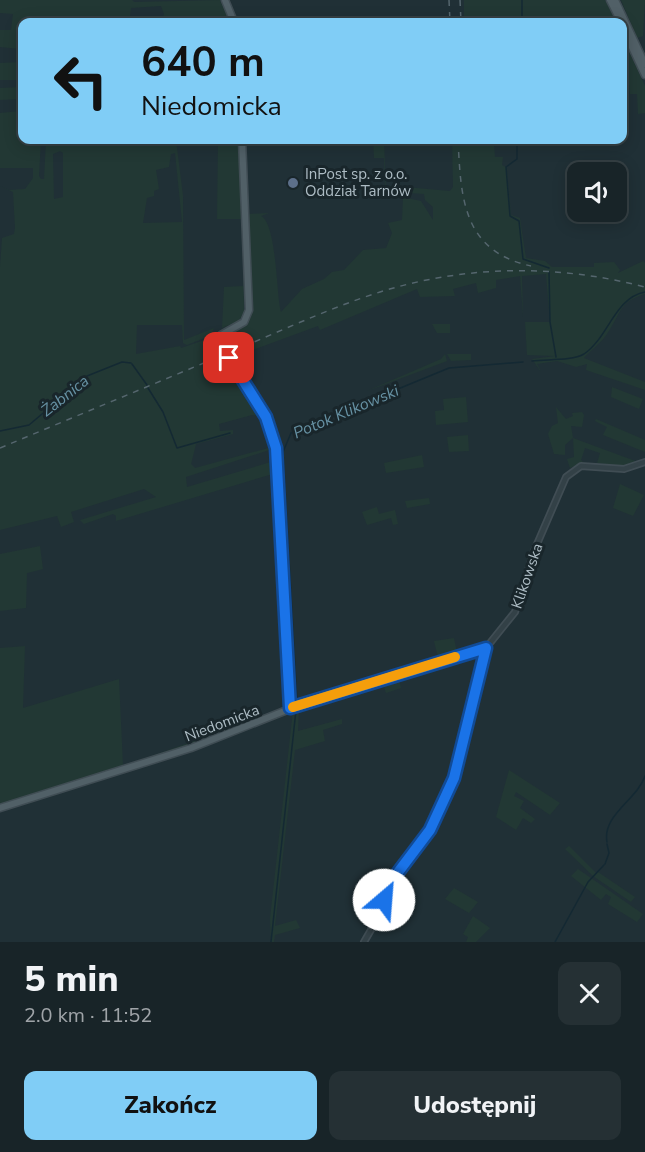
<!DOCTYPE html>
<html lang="pl">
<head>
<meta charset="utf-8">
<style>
  body { margin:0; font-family:"Nunito Sans",sans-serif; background:#253034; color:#f1f3f6; height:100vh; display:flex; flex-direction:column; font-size:22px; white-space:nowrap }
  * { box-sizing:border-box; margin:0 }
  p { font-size:20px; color:#9fa4a8 }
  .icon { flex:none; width:33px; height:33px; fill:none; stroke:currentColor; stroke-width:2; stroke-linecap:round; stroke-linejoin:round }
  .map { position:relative; height:942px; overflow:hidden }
  .sheet { display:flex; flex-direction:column; background:#182428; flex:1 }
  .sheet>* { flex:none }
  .hud { position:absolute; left:18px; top:18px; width:609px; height:126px; border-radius:12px; box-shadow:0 3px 15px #0003,0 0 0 2px #364145; background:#80cdf6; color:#111; overflow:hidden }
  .buttons { position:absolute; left:567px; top:162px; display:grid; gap:12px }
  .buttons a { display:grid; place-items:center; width:60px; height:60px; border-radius:12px; background:#182428; box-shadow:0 3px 15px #0003,0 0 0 2px #364145; font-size:30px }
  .pin { position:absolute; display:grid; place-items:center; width:51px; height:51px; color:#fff; margin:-26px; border-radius:12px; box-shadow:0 3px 9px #0006 }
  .me { position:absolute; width:66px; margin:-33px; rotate:27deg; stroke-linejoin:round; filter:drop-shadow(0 0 4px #0008) }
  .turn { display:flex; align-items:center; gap:21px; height:126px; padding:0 24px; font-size:27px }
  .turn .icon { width:78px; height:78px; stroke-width:2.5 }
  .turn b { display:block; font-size:42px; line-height:51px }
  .round { display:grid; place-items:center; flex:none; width:63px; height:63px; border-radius:12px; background:#253034 }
  .summary { display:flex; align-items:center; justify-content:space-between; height:102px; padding:0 24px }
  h1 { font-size:36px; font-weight:800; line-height:45px }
  .action { display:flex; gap:12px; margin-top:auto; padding:12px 24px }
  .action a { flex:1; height:69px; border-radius:12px; background:#80cdf6; color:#111; font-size:24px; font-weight:800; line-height:69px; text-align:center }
  .action a+a { background:#253034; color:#f1f3f6 }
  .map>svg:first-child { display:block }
  .green { fill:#223834; fill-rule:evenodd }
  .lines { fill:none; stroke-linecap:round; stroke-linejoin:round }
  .stream { stroke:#142933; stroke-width:1.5 }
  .minor-casing { stroke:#404d54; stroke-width:8 }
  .major-casing { stroke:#404d54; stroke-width:9 }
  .minor { stroke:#334147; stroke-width:4.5 }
  .major { stroke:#516067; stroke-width:6 }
  .rail { stroke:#55666e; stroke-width:1.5; stroke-dasharray:6 6; stroke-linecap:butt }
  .route-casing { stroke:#114b97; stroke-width:15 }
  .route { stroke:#1a73e8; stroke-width:10 }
  .slow { stroke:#f59e0b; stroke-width:10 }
  .service-dot { fill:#5c6f8a; stroke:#19262b; stroke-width:2 }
  .labels { text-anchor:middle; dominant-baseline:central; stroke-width:6; stroke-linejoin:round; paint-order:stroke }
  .poi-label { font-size:15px; fill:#adbcc4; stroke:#19262b; text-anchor:start }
  .street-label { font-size:15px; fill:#adbcc4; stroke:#19262b }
  .water-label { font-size:16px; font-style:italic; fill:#6691a3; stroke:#19262b }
</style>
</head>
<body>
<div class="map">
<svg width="645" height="942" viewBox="0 0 645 942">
  <rect width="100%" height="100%" fill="#203036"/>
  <path class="green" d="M0 0H132L134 2 220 0 230 22H22V99L0 100V88L21 87V80H0V63L20 62V49L0 47V30H11L13 14 0 13ZM161 6 164 14 162 19 130 16 131 8Z
    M464 0H605L616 22H464Z
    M621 0H645L643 36 637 38Z
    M622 36 645 86V113L638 114 637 94H630L629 85H623Z
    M20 111H22V140H41L39 176 41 179H44L46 140H176L183 196 184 340 214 328 210 336 187 345 183 343 182 325H137L136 354 180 346 181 348 213 337 262 416 252 415 219 424 220 431 233 430V434L196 444 191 464 195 468 272 447 264 419 271 438 276 473 116 521V516L113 514 84 524 80 520 156 497 144 489 71 512 74 522 61 527 57 516 0 530V267L2 238 14 234 15 228 13 192 0 186 8 190 25 189 33 178V168H0V113ZM60 151 63 153V197L54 199 53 154ZM175 153 182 222 143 223 147 198 154 196V191L159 189 156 170 169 167 171 154ZM269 450 272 452 274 461 187 487 186 477Z
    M218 140H238L242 219H217Z
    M373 140H384L386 191 380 201 385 186 384 158H374Z
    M452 140H508V143L494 144 495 157H503L502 165 507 168 511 215 520 218 526 258 545 261 552 267H594V263L614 262 620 270 618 273 643 261 645 263V294C618 302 621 314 607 334 602 342 591 350 584 358L645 382V390L586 370 587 364 576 367 557 361 537 364 541 372 532 359 555 356 527 355 525 322H550L546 274 522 276 523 317 520 276 496 280V288L478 293 476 283 453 289 455 296 420 297 417 289 320 330 318 326 231 358 221 338 242 326 252 305 248 214 269 213 261 216C277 224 276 294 281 312L302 289 324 279 332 272 344 270 363 250 386 248 392 233 388 223 402 220 403 197 421 201 433 220V207L425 200 424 194 396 192 392 183 396 181 394 186 450 191 453 187Z
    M243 246 244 312 239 321 222 328 224 287 243 286Z
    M432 324H450V333H437Z
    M445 354 447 361 367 391 441 359Z
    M447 354H471V360L451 361Z
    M612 387 643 399 639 409 611 397Z
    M466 397 468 422 436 425 435 411 444 410 443 399Z
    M556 407 566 419 573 416 572 413 582 412 584 415 582 427 571 426 573 438 565 445V455L554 454 548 434 552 426 558 423Z
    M596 419 645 440V452L603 435 607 427 595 421Z
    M468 435 469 451 449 452 447 437Z
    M573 438 638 462 625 466 597 463 600 453 585 448 581 460 584 463 570 468 567 459 574 457Z
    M422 455 424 467 386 473 384 463Z
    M620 484 644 495 633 516 613 508Z
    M429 498 430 504 407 508 405 501Z
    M377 507 379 514 395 510 398 524 393 525 391 518 367 525 362 512Z
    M40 546 43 569 27 573 26 608 0 611V554Z
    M454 638 458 657 439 661 434 641Z
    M25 646 23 708 119 679 123 765 0 805V648Z
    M399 679 401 688 386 693 383 684Z
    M289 699 285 708 204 741 126 765 259 718 285 707Z
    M294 704 299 710 298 731 342 719V724L323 730 325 741 295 750 275 926 296 920 300 928 275 935 274 942H271L270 918 292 719 293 708H290Z
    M509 770 560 803 550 815 516 792 514 796 524 801 520 808 535 819 531 823 523 818 516 830 496 817Z
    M569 846 596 873 598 872 635 897 631 902 593 876 565 849Z
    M578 869 643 914 637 922 608 904 611 897 606 894 601 900 571 876Z
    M454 888 478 902 469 913 445 899Z
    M473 916 490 928 476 942H466L468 937 463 934Z"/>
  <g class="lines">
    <path class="stream" d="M522 22V0
      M517 140V159L506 167 510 216 519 221 523 259 549 268
      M549 272 550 322 556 357
      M532 361C547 359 572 361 584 354 609 337 614 298 645 292
      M132 364 147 385
      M148 388 163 412 177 448 230 433
      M0 431 29 425 87 376 122 362 131 363
      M297 703 283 452 291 433 449 368 523 362
      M607 842C602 815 637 800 645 776
      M605 864 609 853 607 844
      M271 942 296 710
      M555 942 588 882 604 865"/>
    <g class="minor-casing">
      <path id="minor" d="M290 708 486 648 515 612 534 551 566 477 581 466 624 469 645 462
        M364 942 375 923 388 887 430 829 454 778 486 648"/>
    </g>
    <g class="major-casing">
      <path id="major" d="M225 0 234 22
        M610 0 621 22
        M615 0 645 64
        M622 26 645 75
        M0 808 191 748 287 710 290 706 276 448 266 417 219 340 221 335 244 322 249 310 242 140"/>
    </g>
    <use href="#minor" class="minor"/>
    <use href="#major" class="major"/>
    <path class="rail" d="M449 0 450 22
      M460 0 461 22
      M458 140C461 197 462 251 531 266
      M0 448C74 417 149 386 223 355 275 334 326 309 380 292 466 265 557 264 645 287"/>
  </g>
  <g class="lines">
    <g class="route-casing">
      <path id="route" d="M229 358 266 417 276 448 290 708 486 648 454 778 430 830 393 879 384 900"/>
    </g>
    <use href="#route" class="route"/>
    <path class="slow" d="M293 707 455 657"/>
  </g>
  <circle class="service-dot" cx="293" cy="183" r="6"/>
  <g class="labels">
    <g class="poi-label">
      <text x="305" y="174">InPost sp. z o.o.<tspan x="305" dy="17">Oddział Tarnów</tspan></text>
    </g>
    <g class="street-label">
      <text transform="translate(527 576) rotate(-71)">Klikowska</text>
      <text transform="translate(222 723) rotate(-21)">Niedomicka</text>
    </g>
    <g class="water-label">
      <text transform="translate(65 396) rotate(-38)">Żabnica</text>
      <text transform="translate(346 412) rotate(-23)">Potok Klikowski</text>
    </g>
  </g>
</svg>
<div class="buttons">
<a><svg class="icon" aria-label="sound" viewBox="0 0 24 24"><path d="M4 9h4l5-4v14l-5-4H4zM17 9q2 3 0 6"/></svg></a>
</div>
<div class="pin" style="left:229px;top:358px;background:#d93025"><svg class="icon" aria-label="arrive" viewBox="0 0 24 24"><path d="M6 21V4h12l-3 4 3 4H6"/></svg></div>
<svg class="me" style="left:384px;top:900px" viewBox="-20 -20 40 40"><circle r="19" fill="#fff"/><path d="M0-13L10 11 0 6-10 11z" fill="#1a73e8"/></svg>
<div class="hud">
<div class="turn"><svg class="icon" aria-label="left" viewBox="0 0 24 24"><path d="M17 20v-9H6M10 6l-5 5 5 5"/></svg><div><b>640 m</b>Niedomicka</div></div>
</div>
</div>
<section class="sheet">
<div class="summary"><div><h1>5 min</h1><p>2.0 km · 11:52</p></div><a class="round"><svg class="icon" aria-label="close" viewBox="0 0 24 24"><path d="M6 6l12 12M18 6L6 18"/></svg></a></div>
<div class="action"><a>Zakończ</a><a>Udostępnij</a></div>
</section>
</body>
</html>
